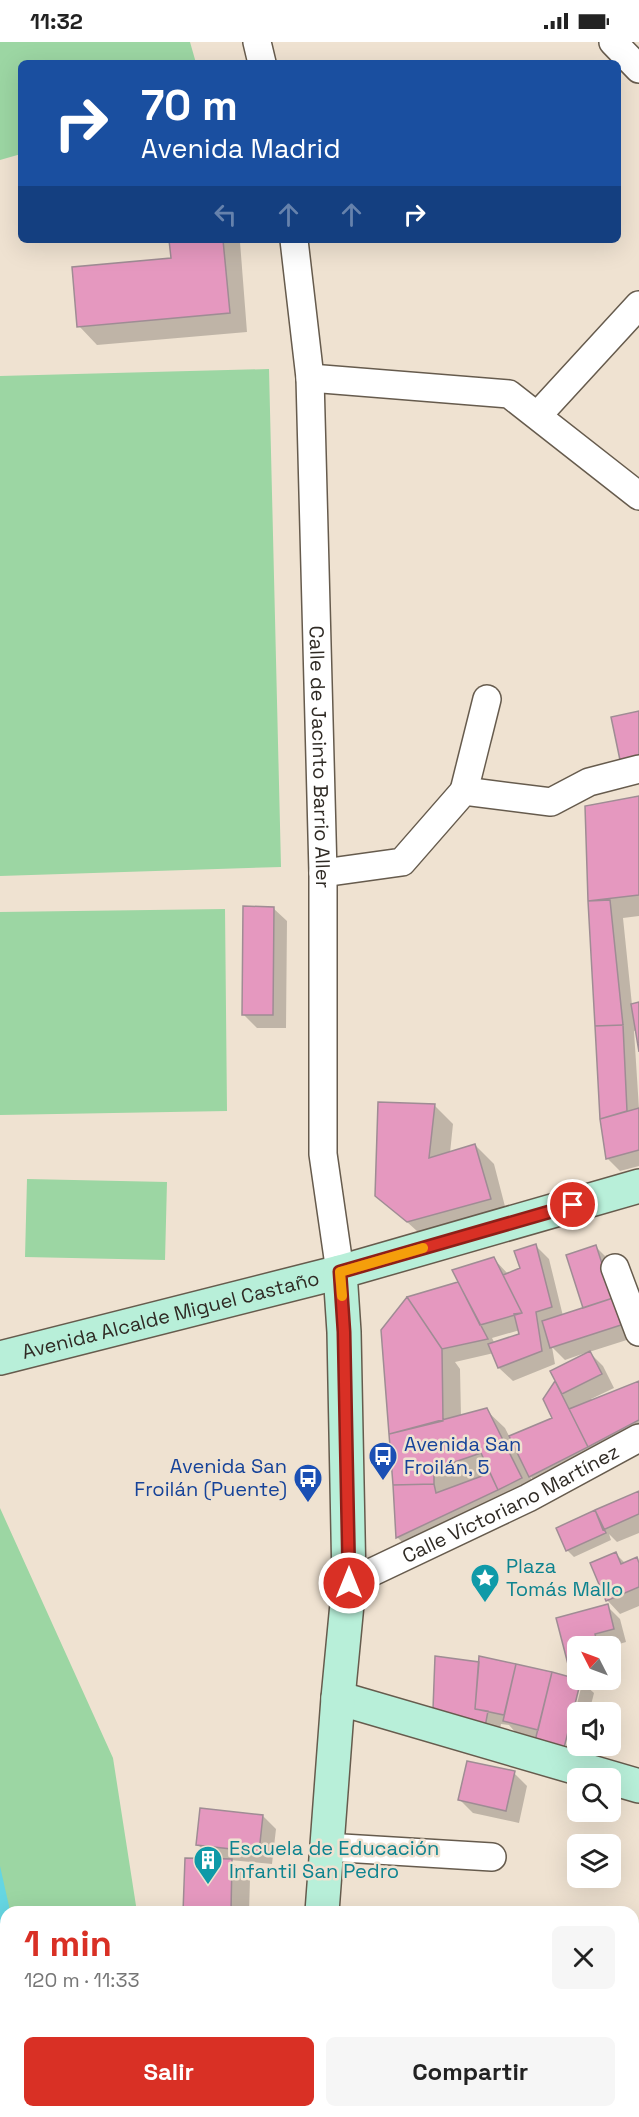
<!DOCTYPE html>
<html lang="es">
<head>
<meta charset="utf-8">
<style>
  body { margin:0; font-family:"Space Grotesk",sans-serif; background:#f6f6f6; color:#222; height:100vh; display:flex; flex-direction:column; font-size:22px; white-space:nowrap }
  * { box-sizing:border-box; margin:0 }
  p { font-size:20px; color:#767676 }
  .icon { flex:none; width:33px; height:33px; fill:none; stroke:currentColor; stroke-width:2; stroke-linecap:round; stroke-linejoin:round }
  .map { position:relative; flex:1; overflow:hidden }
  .panel { position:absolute; left:0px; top:1864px; width:639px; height:212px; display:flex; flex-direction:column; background:#fff; border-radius:18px 18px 0 0; box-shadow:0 6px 24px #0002 }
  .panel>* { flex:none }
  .banner { position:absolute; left:18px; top:18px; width:603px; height:183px; border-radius:9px; box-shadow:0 6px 24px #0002; background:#1a4fa0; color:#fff; overflow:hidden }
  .needle { width:39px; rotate:312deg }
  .controls { position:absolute; left:567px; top:1594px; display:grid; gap:12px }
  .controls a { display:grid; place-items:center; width:54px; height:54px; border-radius:9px; background:#fff; box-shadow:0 6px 24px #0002; font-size:30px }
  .pin { position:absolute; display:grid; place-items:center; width:51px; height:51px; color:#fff; margin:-26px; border:3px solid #fff; border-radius:50%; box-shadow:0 2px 6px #0007 }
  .me { position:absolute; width:66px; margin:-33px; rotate:0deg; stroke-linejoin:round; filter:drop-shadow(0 0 4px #0008) }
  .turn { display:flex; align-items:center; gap:21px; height:126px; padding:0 24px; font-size:27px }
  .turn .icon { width:78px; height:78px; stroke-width:2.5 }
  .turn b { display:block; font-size:42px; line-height:51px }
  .lanes { display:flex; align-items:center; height:57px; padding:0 24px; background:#0003; justify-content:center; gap:30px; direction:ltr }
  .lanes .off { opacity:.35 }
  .round { display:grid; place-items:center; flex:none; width:63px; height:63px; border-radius:9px; background:#f6f6f6 }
  .headline { display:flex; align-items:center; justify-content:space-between; height:102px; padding:0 24px }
  h1 { font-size:36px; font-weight:800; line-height:45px; color:#d93025 }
  .cta { display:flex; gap:12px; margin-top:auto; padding:12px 24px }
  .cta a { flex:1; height:69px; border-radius:9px; background:#d93025; color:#fff; font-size:24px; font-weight:800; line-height:69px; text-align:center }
  .cta a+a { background:#f6f6f6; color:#222 }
  .status { display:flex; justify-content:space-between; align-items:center; height:42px; padding:0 30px; background:#fff; direction:ltr }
  .status svg { height:16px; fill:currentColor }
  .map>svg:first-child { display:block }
  .green { fill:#9cd6a3 }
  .water { fill:#65d6e2 }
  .shadow { fill:#0003; fill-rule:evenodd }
  .building { fill:#e598bf; stroke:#9f8c94; stroke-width:1.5 }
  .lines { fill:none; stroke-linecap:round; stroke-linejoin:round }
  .street-casing { stroke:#665b4d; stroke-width:30 }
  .secondary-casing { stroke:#665b4d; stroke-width:36 }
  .street { stroke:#fff; stroke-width:27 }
  .secondary { stroke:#b8efd9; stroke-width:33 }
  .route-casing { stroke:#8d1f18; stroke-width:15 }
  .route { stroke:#d93025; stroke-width:10 }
  .slow { stroke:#f59e0b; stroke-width:10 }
  .labels { text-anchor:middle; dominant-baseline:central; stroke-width:5; stroke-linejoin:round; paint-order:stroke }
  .street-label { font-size:20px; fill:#2f2a24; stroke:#efe2d1 }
  .transit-label { font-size:20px; fill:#164399; stroke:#efe2d1; text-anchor:start }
  .culture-label { font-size:20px; fill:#0d838f; stroke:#efe2d1; text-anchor:start }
</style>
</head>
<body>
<div class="status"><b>11:32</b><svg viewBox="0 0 49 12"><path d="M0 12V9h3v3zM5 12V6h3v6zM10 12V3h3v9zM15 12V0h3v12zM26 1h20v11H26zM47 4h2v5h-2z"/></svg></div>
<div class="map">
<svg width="639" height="2075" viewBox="0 0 639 2075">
  <rect width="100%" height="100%" fill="#efe2d1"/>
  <path class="green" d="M0 0H190L196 21H21V112L0 118Z
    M269 327 281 825 0 834V334Z
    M225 867 227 1069 0 1073V870Z
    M27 1137 167 1140 165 1218 25 1215Z
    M0 1466 113 1716 137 1870H6V2070H288V2075H0Z"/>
  <path class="water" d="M0 1824 9 1864V1870H6V1955L2 2075H0Z"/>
  <path class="shadow" d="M170 198H238L240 200 247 290 97 303 79 284 172 218Z
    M639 755V874L623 876 632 963 639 962V1002L637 988 634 989 639 1067V1124L620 1129 607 1116 601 1077 586 766Z
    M273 866 287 879 286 986H257L244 973Z
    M434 1063 453 1082 450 1111 475 1103 494 1122 508 1176 427 1198 377 1153Z
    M535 1203 549 1217 563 1274 585 1267 596 1205 609 1218 633 1296 589 1310 603 1324 614 1346 591 1357 592 1359 639 1340V1398L543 1448 530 1434 540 1455 410 1508 397 1495 408 1256 460 1241 494 1217 508 1232 522 1227ZM520 1288 521 1293 495 1302 492 1296ZM552 1305 565 1318 585 1311 586 1313 557 1339 545 1357 554 1377 510 1396 505 1386 486 1368 461 1375 460 1327 455 1320 494 1311 499 1326 513 1339 555 1322Z
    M639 1451V1491L617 1500 609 1492 611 1498 574 1515 567 1508Z
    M616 1512 625 1521 636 1517 639 1520V1564L620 1572 607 1558Z
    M607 1564 620 1577 626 1600 609 1605H578V1635L572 1629 558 1577Z
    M437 1616 480 1621 481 1616 578 1638H600L584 1642 594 1651 589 1671H578V1704H581L576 1722 549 1715 536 1702 537 1696 517 1692 509 1683 501 1682 498 1697 448 1679 435 1666ZM578 1646H581L563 1717H560Z
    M610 1617 615 1634 610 1635Z
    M514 1731 527 1744 519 1781 473 1771 460 1758Z
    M263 1774 276 1787 272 1822 230 1818 250 1837 249 1870H185L186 1818H214L197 1802Z"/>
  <path class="building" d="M169 198H223L230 271 77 285 72 225 171 216Z
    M639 669V714L620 718 611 675Z
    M639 754V853L588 859 585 764Z
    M610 858 623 983 595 984 588 859Z
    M243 864 274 865 273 973H242Z
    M639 960V1010L631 962Z
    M623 983 627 1069 600 1077 595 984Z
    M378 1060 435 1062 429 1116 475 1102 491 1157 407 1180 375 1154Z
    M639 1066V1108L606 1117 600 1077Z
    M536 1202 552 1265 536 1270 542 1309 498 1326 488 1302 519 1292 514 1272 522 1271 503 1233 520 1226 514 1209Z
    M596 1203 613 1256 583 1266 566 1213Z
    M494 1215 522 1271 480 1283 452 1228Z
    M458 1240 488 1297 442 1307 407 1255Z
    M407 1255 442 1307 443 1379 389 1392 381 1288Z
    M613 1256 621 1283 550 1306 542 1279Z
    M590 1309 602 1332 562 1352 550 1329Z
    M555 1339 588 1405 529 1435 509 1394 552 1376 543 1357Z
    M639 1339V1378L588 1405 569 1367Z
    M487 1366 522 1436 498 1448 481 1411 434 1427V1442L393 1443 389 1392Z
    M490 1431 498 1448 396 1496 393 1443 434 1442 436 1451Z
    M639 1449V1472L603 1488 595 1468Z
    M595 1468 606 1491 566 1509 556 1486Z
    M616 1510 621 1522 637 1515 639 1521V1545L606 1559 590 1521Z
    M608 1562 614 1587 595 1592 598 1605H578V1628L570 1630 556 1576Z
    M435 1614 479 1620 475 1667 488 1669 485 1685 433 1667Z
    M479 1614 516 1622 504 1673 475 1667Z
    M516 1622 552 1630 538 1688 503 1679Z
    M552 1630 581 1638 563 1710 534 1703Z
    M467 1719 515 1729 506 1769 458 1758Z
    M200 1766 263 1773 259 1810 196 1803Z
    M185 1816 232 1817 231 1870H183Z"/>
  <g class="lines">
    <g class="street-casing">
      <g id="street">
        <path d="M257 0 262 21"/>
        <path d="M613 0 639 27"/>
        <path id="s1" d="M294 198 310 336 323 831V1112L340 1230"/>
        <path d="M310 336 509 352 639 454"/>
        <path d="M538 373 639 263"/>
        <path d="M464 749 487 657"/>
        <path d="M323 831 402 820 464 749 551 760 589 740 639 727"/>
        <path d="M615 1226 639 1290"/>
        <path id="s2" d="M349 1541 528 1456 639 1396"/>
        <path d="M326 1805 492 1815"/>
      </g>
    </g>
    <g class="secondary-casing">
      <g id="secondary">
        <path id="s3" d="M0 1316 340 1230 639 1144"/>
        <path d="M338 1656 639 1744"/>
        <path d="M322 1870 338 1656 349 1541 344 1290 340 1230"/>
        <path d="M329 2070V2075"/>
      </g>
    </g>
    <use href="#street" class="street"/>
    <use href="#secondary" class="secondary"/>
  </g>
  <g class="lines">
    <g class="route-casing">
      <path id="route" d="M349 1541 344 1290 340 1230 573 1163"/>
    </g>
    <use href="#route" class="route"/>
    <path class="slow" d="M342 1254 340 1230 423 1206"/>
  </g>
  <defs>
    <g id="bus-pin" transform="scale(1.5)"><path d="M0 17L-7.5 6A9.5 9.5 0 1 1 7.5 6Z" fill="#1a4fb4" stroke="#efe2d1"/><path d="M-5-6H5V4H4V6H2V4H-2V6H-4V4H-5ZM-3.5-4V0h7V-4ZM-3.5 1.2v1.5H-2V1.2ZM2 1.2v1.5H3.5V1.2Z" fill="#fff"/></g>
    <g id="sight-pin" transform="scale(1.5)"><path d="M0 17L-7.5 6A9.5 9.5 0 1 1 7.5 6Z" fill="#0f9aa8" stroke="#efe2d1"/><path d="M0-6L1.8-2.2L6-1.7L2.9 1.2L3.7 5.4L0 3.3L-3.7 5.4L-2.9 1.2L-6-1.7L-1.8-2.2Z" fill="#fff"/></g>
    <g id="building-pin" transform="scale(1.5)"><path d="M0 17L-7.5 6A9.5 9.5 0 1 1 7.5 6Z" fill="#0f9aa8" stroke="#efe2d1"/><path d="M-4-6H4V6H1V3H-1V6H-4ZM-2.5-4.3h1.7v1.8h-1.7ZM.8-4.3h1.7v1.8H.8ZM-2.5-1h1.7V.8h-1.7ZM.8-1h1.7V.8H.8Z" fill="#fff"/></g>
  </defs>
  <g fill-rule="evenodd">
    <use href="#bus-pin" x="383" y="1414"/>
    <use href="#bus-pin" x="308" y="1436"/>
    <use href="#sight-pin" x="485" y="1536"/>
    <use href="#building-pin" x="208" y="1818"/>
  </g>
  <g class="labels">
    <g class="street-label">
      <text stroke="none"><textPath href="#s1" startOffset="518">Calle de Jacinto Barrio Aller</textPath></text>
      <text stroke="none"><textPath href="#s3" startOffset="176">Avenida Alcalde Miguel Castaño</textPath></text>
      <text stroke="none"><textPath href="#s2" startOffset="180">Calle Victoriano Martínez</textPath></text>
    </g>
    <g class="transit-label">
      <text x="404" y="1402">Avenida San<tspan x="404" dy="23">Froilán, 5</tspan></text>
      <text x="287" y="1424" text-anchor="end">Avenida San<tspan x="287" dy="23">Froilán (Puente)</tspan></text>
    </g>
    <g class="culture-label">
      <text x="506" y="1524">Plaza<tspan x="506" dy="23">Tomás Mallo</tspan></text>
      <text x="229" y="1806">Escuela de Educación<tspan x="229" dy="23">Infantil San Pedro</tspan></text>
    </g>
  </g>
</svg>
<div class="controls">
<a><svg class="needle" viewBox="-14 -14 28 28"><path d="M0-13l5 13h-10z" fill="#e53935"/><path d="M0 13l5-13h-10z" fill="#767676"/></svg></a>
<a><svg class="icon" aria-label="sound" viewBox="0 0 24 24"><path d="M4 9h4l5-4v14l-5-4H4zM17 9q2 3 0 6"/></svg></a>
<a><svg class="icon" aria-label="search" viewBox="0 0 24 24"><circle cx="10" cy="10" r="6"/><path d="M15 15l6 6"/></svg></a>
<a><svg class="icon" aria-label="layers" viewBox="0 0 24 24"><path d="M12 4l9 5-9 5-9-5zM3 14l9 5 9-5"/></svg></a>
</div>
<div class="pin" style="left:573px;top:1163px;background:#d93025"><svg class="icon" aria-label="arrive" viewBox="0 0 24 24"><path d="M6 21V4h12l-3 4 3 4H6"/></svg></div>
<svg class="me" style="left:349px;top:1541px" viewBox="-20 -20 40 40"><circle r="17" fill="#d93025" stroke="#fff" stroke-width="3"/><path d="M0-11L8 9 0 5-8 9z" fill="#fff"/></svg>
<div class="banner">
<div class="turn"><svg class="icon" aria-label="right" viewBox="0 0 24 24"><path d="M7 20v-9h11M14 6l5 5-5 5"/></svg><div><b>70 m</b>Avenida Madrid</div></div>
<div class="lanes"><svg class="icon off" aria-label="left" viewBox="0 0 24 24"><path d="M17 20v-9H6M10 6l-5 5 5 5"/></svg><svg class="icon off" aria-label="ahead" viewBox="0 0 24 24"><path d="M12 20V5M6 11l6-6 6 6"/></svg><svg class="icon off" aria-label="ahead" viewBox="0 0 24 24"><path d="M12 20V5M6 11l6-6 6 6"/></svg><svg class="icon" aria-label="right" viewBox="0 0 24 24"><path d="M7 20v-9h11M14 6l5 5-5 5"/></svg></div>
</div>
<section class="panel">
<div class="headline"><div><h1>1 min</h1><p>120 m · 11:33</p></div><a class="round"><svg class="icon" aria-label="close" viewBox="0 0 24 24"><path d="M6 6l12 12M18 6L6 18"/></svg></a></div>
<div class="cta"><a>Salir</a><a>Compartir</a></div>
</section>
</div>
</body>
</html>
